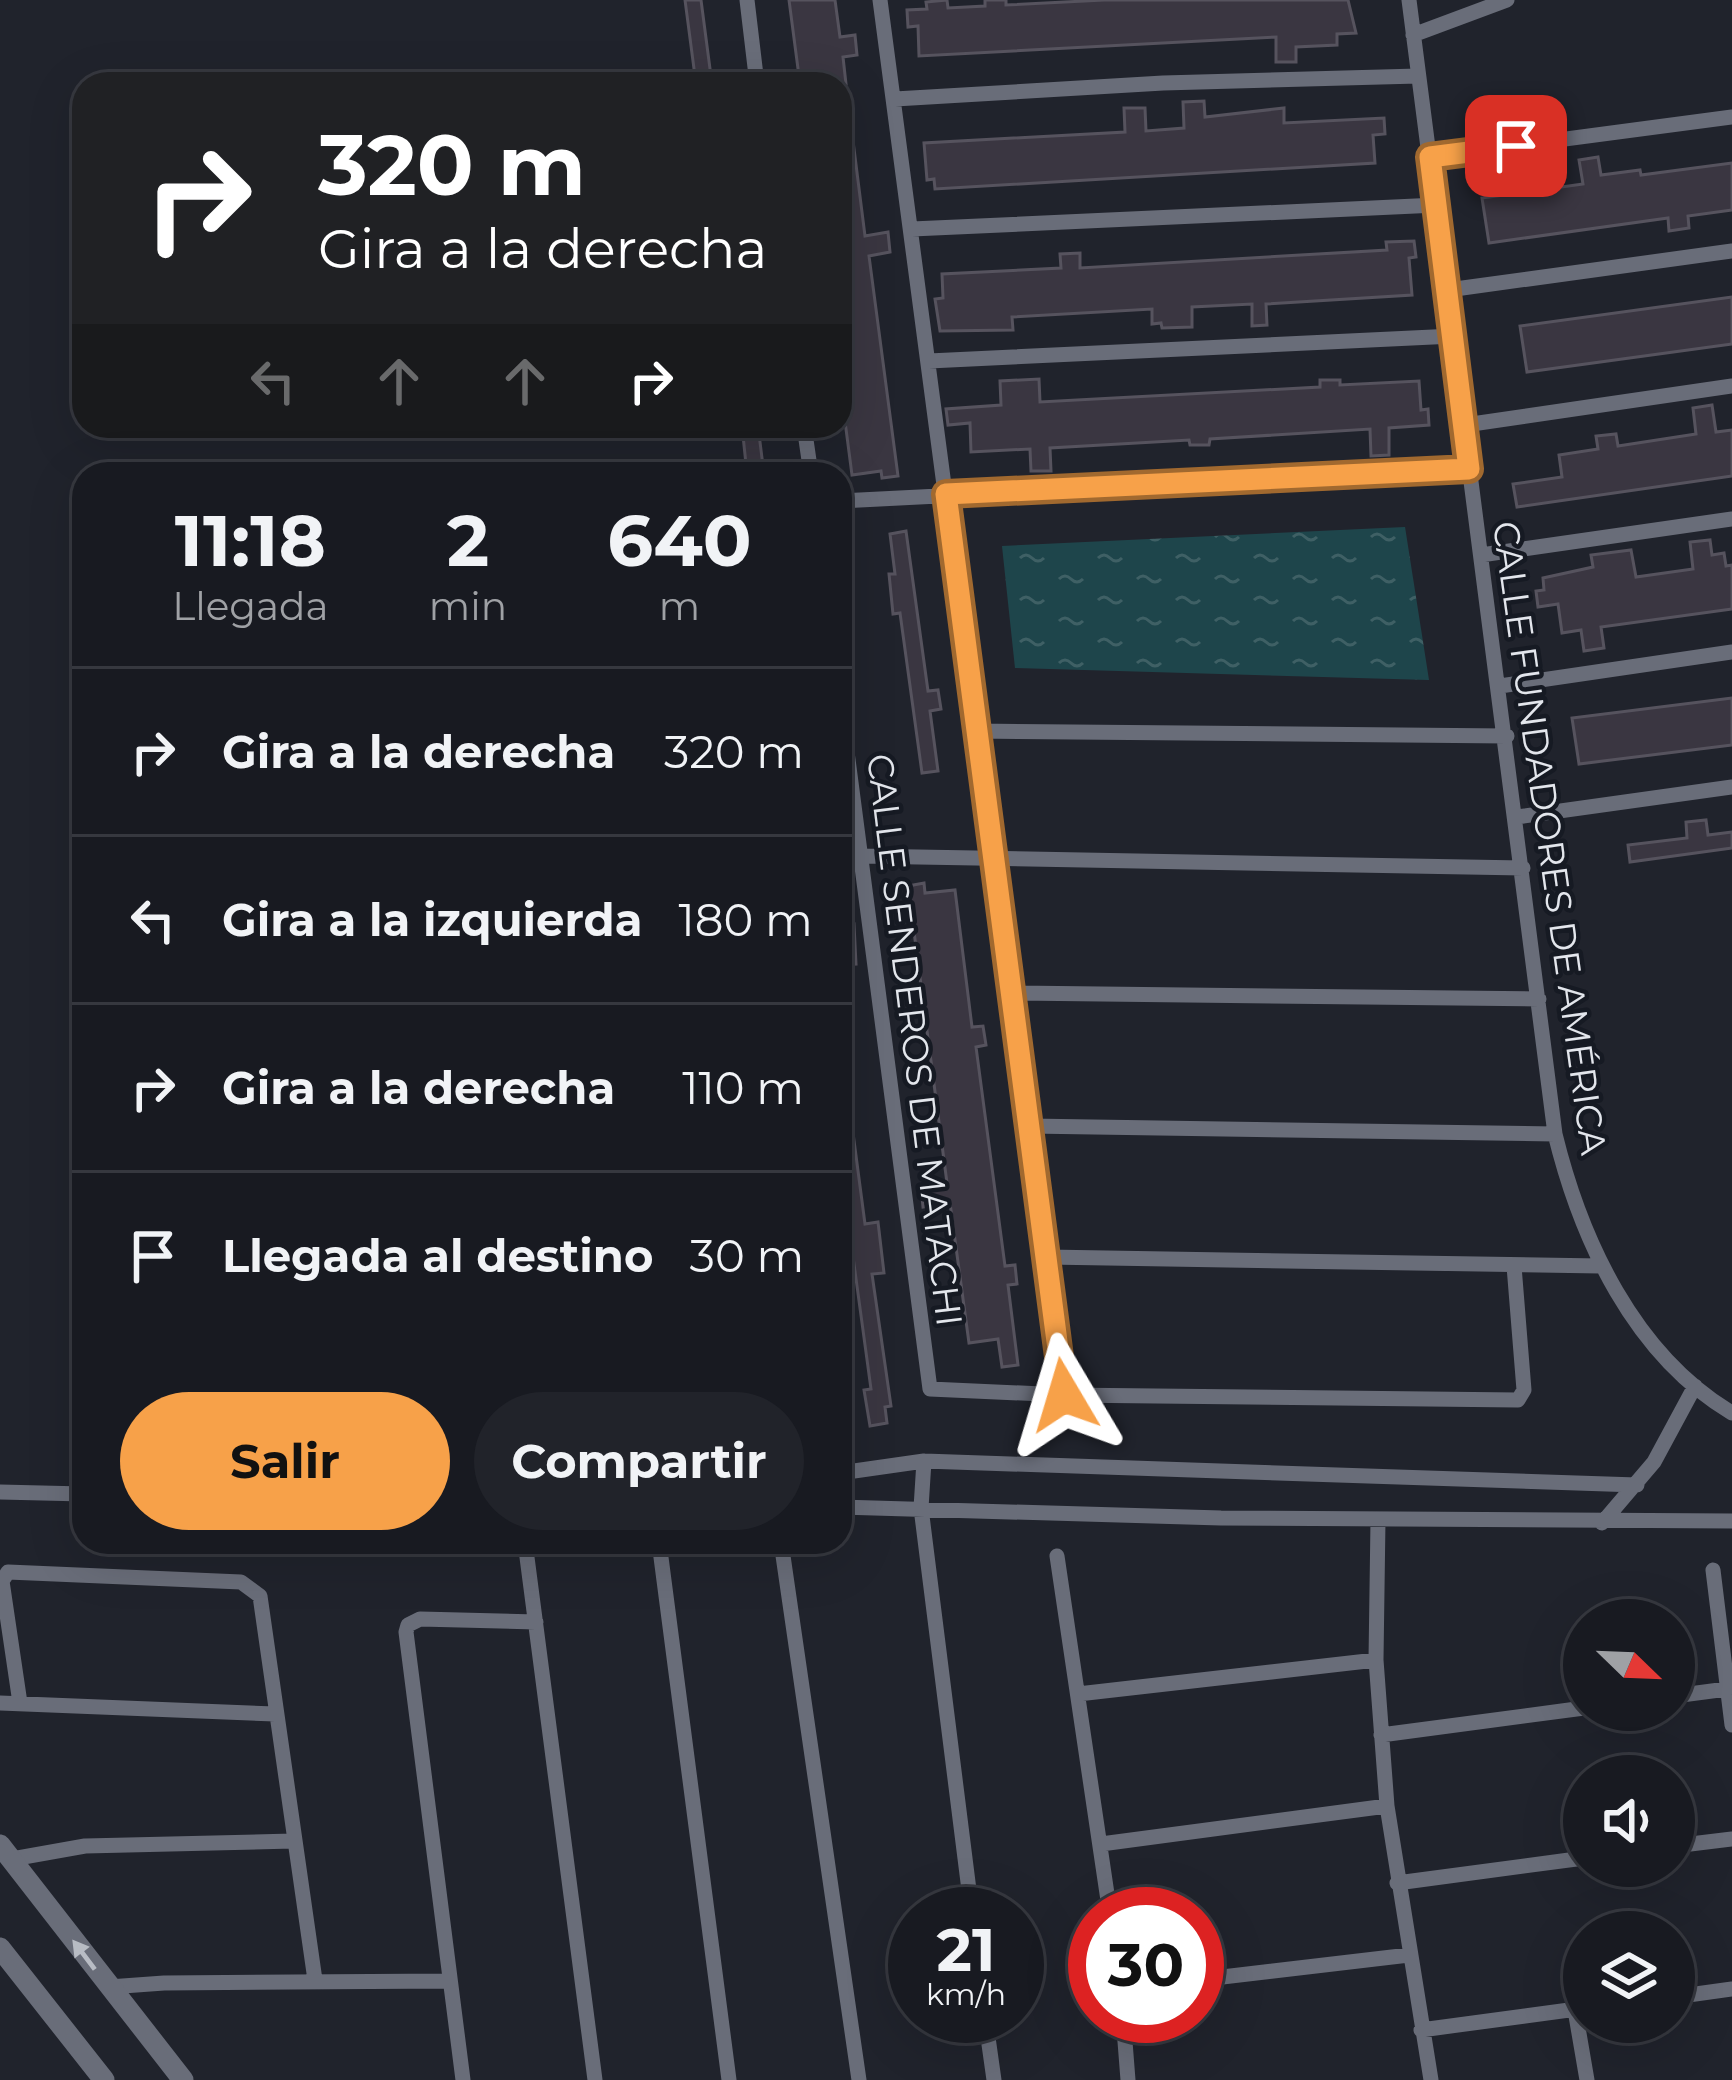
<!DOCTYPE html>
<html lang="es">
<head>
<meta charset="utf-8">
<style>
  body { margin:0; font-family:Montserrat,sans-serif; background:#21232a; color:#f1f3f6; height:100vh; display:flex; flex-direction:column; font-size:45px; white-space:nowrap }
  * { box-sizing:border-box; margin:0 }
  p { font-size:39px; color:#9fa1a5 }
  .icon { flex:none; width:66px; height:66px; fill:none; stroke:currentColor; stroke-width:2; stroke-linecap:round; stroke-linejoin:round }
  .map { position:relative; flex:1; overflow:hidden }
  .details { position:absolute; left:72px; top:462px; width:780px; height:1092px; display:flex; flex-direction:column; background:#181a21; border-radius:36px; box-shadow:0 12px 48px #0002,0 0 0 3px #36383f }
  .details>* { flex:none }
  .banner { position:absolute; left:72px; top:72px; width:780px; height:366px; border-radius:36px; box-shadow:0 12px 48px #0002,0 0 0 3px #36383f; background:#202124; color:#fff; overflow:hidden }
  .needle { width:78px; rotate:113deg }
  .controls { position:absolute; left:1563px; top:1599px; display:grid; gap:24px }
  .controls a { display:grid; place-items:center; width:132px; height:132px; border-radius:50%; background:#181a21; box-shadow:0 12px 48px #0002,0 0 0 3px #36383f; font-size:60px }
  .speed { position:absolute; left:888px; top:1887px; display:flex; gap:24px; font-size:60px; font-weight:700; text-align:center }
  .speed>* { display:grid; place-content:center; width:156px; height:156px; border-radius:50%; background:#181a21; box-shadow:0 12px 48px #0002,0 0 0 3px #36383f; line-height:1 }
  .speed small { font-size:30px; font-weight:400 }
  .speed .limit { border:18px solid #d22; background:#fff; color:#111 }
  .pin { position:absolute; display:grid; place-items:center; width:102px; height:102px; color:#fff; margin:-51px; border-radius:24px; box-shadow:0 6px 18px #0006 }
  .me { position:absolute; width:132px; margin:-66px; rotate:353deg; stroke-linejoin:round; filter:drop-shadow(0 0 9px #0008) }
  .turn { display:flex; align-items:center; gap:42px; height:252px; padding:0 48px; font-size:54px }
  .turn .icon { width:156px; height:156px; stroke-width:2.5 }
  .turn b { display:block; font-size:84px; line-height:102px }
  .lanes { display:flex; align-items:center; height:114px; padding:0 48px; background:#0003; justify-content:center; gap:60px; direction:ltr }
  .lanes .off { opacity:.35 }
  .eta { display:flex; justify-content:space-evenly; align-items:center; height:204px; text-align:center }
  .eta b { font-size:72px; font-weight:700; line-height:84px }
  .primary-button { display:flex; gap:24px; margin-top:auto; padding:24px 48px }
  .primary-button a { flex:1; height:138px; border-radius:72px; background:#f7a149; color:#111; font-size:48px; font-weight:700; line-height:138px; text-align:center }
  .primary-button a+a { background:#21232a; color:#f1f3f6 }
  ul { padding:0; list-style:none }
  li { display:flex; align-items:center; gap:36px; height:168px; padding:0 48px; border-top:3px solid #36383f }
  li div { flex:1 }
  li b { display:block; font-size:45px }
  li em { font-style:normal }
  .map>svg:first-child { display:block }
  .water { fill:url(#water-ripples) }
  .building { fill:#3a3641; stroke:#56535e; stroke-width:3 }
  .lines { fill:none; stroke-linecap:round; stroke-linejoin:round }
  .street { stroke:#696d79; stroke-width:15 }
  .secondary { stroke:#696d79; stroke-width:21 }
  .oneway { fill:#b8bcc4 }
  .route-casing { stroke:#a1692f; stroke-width:30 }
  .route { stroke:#f7a149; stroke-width:21 }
  .labels { text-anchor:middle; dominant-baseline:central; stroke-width:9; stroke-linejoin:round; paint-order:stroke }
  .street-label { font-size:36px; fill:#e3e6ec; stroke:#161a23 }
</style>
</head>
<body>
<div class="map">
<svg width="1732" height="2080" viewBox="0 0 1732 2080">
  <defs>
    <pattern id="water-ripples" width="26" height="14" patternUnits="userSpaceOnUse" patternTransform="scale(3)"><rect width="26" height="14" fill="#1e454b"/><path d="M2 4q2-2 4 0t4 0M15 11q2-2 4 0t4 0" fill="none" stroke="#3f6065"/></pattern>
  </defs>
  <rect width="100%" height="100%" fill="#20232c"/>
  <path class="water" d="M1405 527 1429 680 1015 668 1002 546Z"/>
  <path class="building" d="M685 0H701L712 84H696Z
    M789 0H835L840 37 855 35 857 55 843 57 846 84H800Z
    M947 0 948 8 985 6V0H1006V5L1104 0H1348L1356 33 1337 34V45L1296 47V62H1276V37L919 56 918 26 908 27 907 10 927 9 926 2Z
    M1204 101 1205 117 1284 108V123L1384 118 1385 134 1373 135 1375 163 935 189 934 179 927 180 924 143 1125 132 1124 108H1145L1146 131 1184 128 1183 102Z
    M850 117 865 236 888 232 890 252 869 256 898 476 882 478 881 471 852 475 840 383V118Z
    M1598 157 1601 175 1640 170 1641 175 1732 163V210L1688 216 1689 228 1669 231 1668 218 1489 243 1482 198 1583 184 1579 160Z
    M1414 241 1416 257 1409 258 1412 295 1266 304 1267 325 1252 326V304L1192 307V327L1162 328 1161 323 1152 324V309L1012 317 1013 330 940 331 935 299 943 298 942 274 1061 268 1060 254 1080 253V268L1387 250 1386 242Z
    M1732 297V344L1527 372 1520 326Z
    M1039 379 1040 402 1320 387V380H1340V385L1419 381 1421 410 1428 409 1429 425 1389 428V455L1371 456 1370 429 1210 439 1209 445H1190L1189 440 1050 448 1051 471H1031L1030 449 971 452 970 423 948 425 946 409 1001 405 1000 381Z
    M1712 405 1716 432 1732 430V476L1517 507 1513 484 1562 477 1559 455 1598 449 1596 436 1616 434 1618 446 1696 434 1693 408Z
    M742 426H758L764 474H747Z
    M906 531 928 691 938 690 941 709 930 711 938 771 922 773 900 613 893 614 889 574H895L890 534Z
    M1710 540 1712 555 1724 553 1726 566 1732 565V609L1601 627 1604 648 1584 651 1581 630 1562 633 1558 604 1538 607 1536 591 1544 590 1543 578 1593 567 1591 555 1631 550 1636 577 1693 569 1690 542Z
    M1732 698V745L1579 764 1572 718Z
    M1706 820 1708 835 1732 832V848L1630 862 1628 845 1687 838 1686 822Z
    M924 883 925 893 955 890 972 1027 983 1026 986 1045 976 1047 1005 1266 1015 1265 1017 1284 1008 1285 1018 1365 1002 1367 998 1339 969 1343 950 1203 923 1207 921 1186 947 1183 908 886Z
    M848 920 849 925 854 924 856 964 840 965V921Z
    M840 1110H850L865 1224 878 1222 884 1273 872 1274 891 1406 885 1407 887 1423 870 1426 864 1390 871 1389 840 1161Z"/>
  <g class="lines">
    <path class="street" d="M747 0 757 84
      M880 0 1064 1395
      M1409 0 1555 1134C1581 1240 1634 1355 1732 1413
      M1413 35 1507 0
      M895 99 1163 83 1418 76
      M1430 157 1732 117
      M912 229 1437 205
      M1448 290 1732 251
      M929 361 1454 336
      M1465 425 1732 386
      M804 426 811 474
      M840 501 1470 469
      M1481 555 1732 519
      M1500 686 1732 652
      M840 698 930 1389 1064 1395 1518 1400 1524 1390 1514 1266
      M976 731 1507 736
      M1517 817 1732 787
      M861 856 1523 868
      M1012 993 1539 999
      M1029 1126 1555 1134
      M1047 1257 1600 1266
      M924 1461 921 1508 972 1914
      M840 1473 924 1461 1637 1485
      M0 1492 84 1494
      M840 1507 1221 1518 1732 1521
      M1378 1520 1376 1660 1387 1806 1431 2080
      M1602 1523 1654 1462 1695 1386
      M525 1542 595 2080
      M659 1542 729 2080
      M781 1542 859 2080
      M1057 1556 1110 1914
      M1713 1570 1732 1725
      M1078 1694 1376 1660
      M1674 1696 1727 1689
      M0 1703 275 1714
      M20 1703 2 1581 8 1572 241 1582 260 1596 315 1980
      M1381 1735 1584 1708
      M1101 1844 1387 1806
      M1674 1846 1732 1839
      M12 1859 85 1846 293 1841
      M1397 1883 1584 1858
      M1197 1980 1409 1955
      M109 1987 164 1983 448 1981
      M1674 1997 1732 1989
      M1575 2010 1587 2080
      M985 2016 994 2080
      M1123 2016 1128 2080
      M1421 2030 1584 2008
      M463 2080 406 1632 408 1625 420 1619 536 1622"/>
    <path class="secondary" d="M0 1845 183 2080
      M0 1948 104 2080"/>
  </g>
  <defs><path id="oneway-solid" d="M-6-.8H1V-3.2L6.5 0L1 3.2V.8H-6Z" transform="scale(3)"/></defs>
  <use class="oneway" href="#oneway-solid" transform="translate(84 1955) rotate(-127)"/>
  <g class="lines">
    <g class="route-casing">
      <path id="route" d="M1064 1395 946 494 1469 469 1430 157 1516 146"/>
    </g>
    <use href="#route" class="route"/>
  </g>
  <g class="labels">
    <g class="street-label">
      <text transform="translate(1550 838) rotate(82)">CALLE FUNDADORES DE AMÉRICA</text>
      <text transform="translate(915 1040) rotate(83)">CALLE SENDEROS DE MATACHI</text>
    </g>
  </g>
</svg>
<div class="controls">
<a><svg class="needle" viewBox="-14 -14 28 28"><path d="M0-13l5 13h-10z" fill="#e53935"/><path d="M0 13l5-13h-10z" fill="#9fa1a5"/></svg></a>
<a><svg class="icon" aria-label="sound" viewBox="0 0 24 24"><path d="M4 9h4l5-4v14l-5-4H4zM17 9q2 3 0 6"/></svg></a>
<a><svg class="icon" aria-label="layers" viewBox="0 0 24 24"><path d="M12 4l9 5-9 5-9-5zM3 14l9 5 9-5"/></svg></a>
</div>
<div class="speed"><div>21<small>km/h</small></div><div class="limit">30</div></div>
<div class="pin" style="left:1516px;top:146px;background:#d93025"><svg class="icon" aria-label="arrive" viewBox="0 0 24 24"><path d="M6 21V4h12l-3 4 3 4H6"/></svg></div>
<svg class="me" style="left:1064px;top:1395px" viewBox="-20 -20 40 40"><path d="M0-17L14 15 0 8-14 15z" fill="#f7a149" stroke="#fff" stroke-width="4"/></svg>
<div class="banner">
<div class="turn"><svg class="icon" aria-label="right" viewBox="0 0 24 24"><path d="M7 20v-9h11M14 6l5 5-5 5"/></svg><div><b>320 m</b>Gira a la derecha</div></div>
<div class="lanes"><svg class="icon off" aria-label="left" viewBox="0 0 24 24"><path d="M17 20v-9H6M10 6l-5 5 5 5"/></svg><svg class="icon off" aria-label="ahead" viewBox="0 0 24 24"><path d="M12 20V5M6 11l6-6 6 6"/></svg><svg class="icon off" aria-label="ahead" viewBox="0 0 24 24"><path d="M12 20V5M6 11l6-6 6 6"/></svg><svg class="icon" aria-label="right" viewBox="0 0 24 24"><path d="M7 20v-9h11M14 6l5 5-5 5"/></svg></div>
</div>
<section class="details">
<div class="eta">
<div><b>11:18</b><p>Llegada</p></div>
<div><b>2</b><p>min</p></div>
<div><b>640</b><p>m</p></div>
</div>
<ul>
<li><svg class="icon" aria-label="right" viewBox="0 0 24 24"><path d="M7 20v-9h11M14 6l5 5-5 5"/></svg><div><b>Gira a la derecha</b></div><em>320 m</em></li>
<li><svg class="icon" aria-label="left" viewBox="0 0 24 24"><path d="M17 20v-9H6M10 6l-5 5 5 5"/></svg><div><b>Gira a la izquierda</b></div><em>180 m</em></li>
<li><svg class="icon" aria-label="right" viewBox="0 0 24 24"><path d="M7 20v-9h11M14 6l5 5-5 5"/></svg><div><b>Gira a la derecha</b></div><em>110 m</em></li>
<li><svg class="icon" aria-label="arrive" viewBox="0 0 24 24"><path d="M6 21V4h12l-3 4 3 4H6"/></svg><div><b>Llegada al destino</b></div><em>30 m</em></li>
</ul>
<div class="primary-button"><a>Salir</a><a>Compartir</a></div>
</section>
</div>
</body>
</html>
